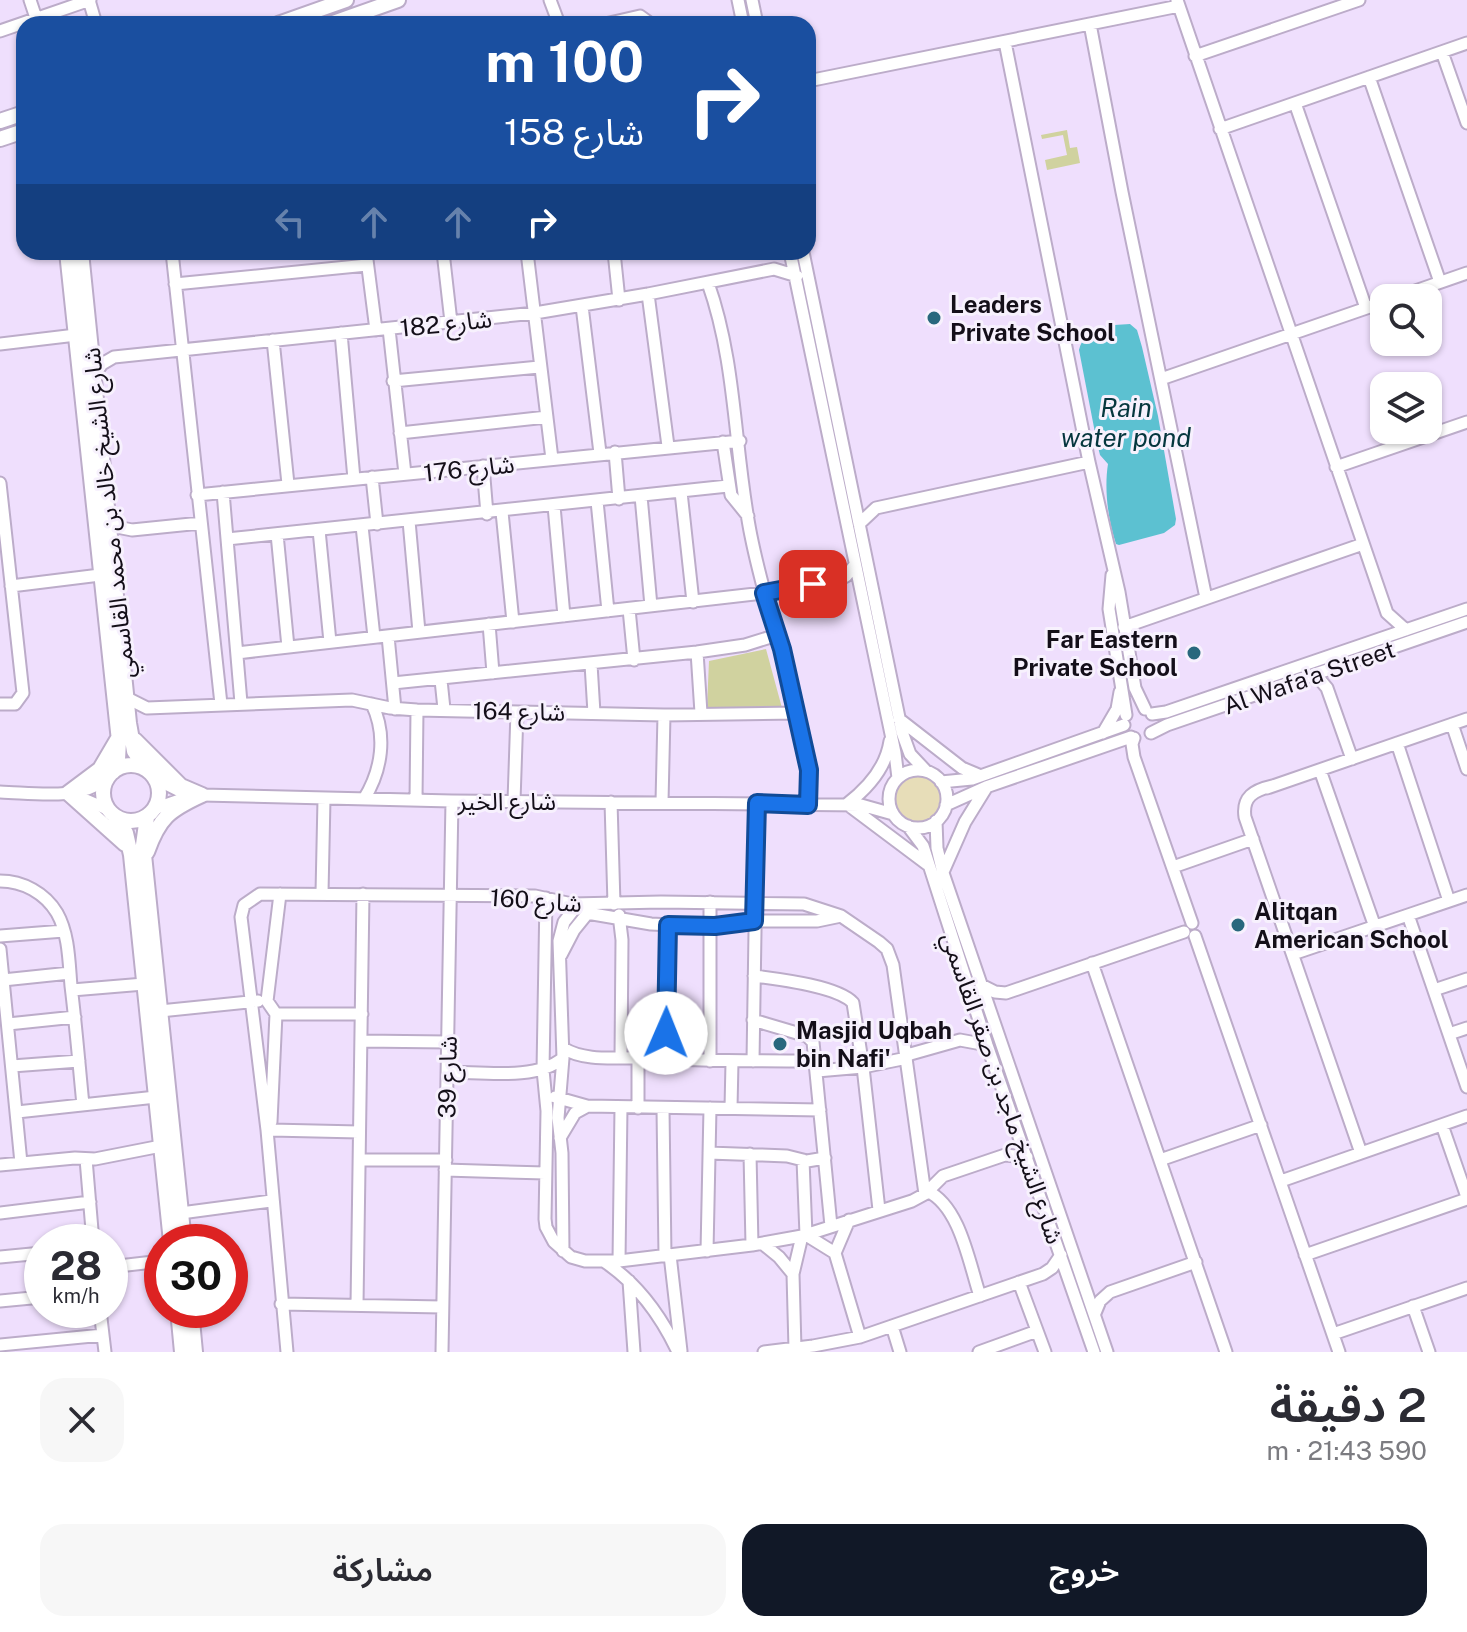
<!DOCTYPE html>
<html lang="ar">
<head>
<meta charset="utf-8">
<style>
  body { margin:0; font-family:"Public Sans","Noto Sans Arabic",sans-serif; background:#f7f7f7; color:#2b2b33; direction:rtl; height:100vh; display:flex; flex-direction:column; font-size:30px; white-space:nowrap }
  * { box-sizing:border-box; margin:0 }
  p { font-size:26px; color:#7c7c81 }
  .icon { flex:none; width:44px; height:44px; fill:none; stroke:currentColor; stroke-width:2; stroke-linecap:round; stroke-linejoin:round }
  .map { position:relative; height:1352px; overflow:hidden; direction:ltr }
  .panel { display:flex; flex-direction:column; background:#fff; flex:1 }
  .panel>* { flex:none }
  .top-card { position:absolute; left:16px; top:16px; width:800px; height:244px; border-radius:24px; box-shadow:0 2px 6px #0004; direction:rtl; background:#1a4fa0; color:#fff; overflow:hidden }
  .buttons { position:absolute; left:1370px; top:284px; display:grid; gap:16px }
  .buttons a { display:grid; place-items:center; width:72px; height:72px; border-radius:16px; background:#fff; box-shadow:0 2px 6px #0004; font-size:40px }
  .speed { position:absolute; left:24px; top:1224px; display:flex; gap:16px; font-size:40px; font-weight:700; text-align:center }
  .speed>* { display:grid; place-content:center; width:104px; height:104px; border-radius:50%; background:#fff; box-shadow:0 2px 6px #0004; line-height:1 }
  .speed small { font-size:20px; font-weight:400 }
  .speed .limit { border:12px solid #d22; background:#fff; color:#111 }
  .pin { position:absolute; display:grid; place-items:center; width:68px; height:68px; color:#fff; margin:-34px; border-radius:16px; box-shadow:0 4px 12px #0006 }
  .me { position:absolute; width:88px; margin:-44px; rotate:1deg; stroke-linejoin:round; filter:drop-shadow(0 0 6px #0008) }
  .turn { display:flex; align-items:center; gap:28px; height:168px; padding:0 40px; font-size:36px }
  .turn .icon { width:104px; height:104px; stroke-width:2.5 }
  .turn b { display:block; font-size:56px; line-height:68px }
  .lanes { display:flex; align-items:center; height:76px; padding:0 40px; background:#0003; justify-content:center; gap:40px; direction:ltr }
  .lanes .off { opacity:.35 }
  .round { display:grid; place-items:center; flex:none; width:84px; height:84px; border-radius:24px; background:#f7f7f7 }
  .summary { display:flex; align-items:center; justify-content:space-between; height:136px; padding:0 40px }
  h1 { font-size:48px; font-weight:600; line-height:60px }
  .action { display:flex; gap:16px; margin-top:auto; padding:16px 40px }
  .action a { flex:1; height:92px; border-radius:24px; background:#111827; color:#fff; font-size:32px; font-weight:600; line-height:92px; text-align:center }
  .action a+a { background:#f7f7f7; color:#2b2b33 }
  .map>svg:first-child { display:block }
  .green { fill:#d0d29f }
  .sand { fill:#e7ddb8 }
  .water { fill:#5cc1d1 }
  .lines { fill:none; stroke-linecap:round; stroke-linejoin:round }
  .minor-casing { stroke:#bcacc9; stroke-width:15 }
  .major-casing { stroke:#bcacc9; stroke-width:18 }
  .minor { stroke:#fff; stroke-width:11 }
  .major { stroke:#fff; stroke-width:14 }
  .route-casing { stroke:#114b97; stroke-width:20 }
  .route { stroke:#1a73e8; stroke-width:14 }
  .poi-dot { fill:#28687d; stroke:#f7f1fd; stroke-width:3 }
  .labels { text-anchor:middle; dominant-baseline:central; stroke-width:6; stroke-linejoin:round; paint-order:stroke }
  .poi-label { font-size:24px; font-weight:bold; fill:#140f19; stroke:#f7f1fd; text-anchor:start }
  .street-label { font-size:24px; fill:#140f19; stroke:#f7f1fd }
  .water-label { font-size:26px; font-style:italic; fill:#05373e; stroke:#f7f1fd }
</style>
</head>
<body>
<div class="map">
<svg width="1467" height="1352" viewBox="0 0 1467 1352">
  <rect width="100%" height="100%" fill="#efdffd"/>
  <path class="green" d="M1067 130 1070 148 1077 147 1080 163 1047 170 1045 160 1067 155 1063 135 1042 139 1041 135Z
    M766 649 782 708 707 707 709 661Z"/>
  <path class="sand" d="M895 797a25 25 0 1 1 50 0a25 25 0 1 1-50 0Z"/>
  <path class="water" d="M1130 324 1137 330 1142 347 1158 416 1176 519 1175 525 1164 533 1119 545 1116 544C1108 520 1104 489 1108 464L1100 455 1097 443 1079 350C1085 326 1110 325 1130 324Z"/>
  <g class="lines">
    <g class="minor-casing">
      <path id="minor" d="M30 0 36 18
        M89 0 96 24
        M550 0 559 24
        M738 0 743 24
        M752 0 757 24
        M1177 0 1387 613 1406 630
        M364 12 368 24
        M605 24 640 16 651 24
        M1090 24 1122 192 1206 598
        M0 31 90 0
        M1005 42 1089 462 1119 592 1135 688 1145 709
        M1442 52 1467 123
        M1195 56 1359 0
        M1369 77 1440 282
        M808 81 1179 6
        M1295 103 1366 308
        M1220 129 1467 43
        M172 252 221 704
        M366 252 376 330
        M443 252 451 322
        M527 252 552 459
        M614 252 619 300
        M790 252 895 753 898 778
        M803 252 902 732 910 754 926 771
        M708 283C737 364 734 453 751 536 764 601 786 662 800 726 805 753 813 778 808 805
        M175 284 367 265
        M648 294 668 446
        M1395 298 1467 273
        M582 306 600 453
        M389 329 405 474
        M341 333 354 479
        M273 340 288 484
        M0 344 76 335
        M94 375 102 364 114 357 535 313 648 294 774 269 797 276
        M1161 379 1384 302
        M393 381 539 367
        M400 433 547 417
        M723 442 731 495 748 516
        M615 452 619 499
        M483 466 487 514
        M1336 467 1467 422
        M372 477 377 524
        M0 483 23 693 15 704H0
        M223 492 241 703
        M681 492 693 602
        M197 495 740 441
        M641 496 651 606
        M597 501 608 611
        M554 506 564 616
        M502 512 513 622
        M109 520 122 528 132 530 201 523
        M409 521 419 632
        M859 524 876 508 1089 462
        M362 526 374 637
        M319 530 330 642
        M277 534 288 647
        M227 539 728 486
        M1112 575 1109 609 1126 715
        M11 586 100 575
        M629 609 634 660
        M489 624 493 673
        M1124 627 1363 544
        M388 636 395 709
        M697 652 701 713
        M237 653 764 593 838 580 846 576 854 566
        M591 664 594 713
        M1316 675 1327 688 1352 759
        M441 680 444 709
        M393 683 697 652 745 645 777 635
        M127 698 147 708 352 700 390 708 417 710 664 715 797 713
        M1152 714 1166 712 1467 609
        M899 719 962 768 981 776
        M1452 724 1467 769
        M1103 733 1117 709 1120 692
        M1151 733 1167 725 1467 622
        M1134 738 1132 744 1134 757 1192 923
        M890 741C886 768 868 788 847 804L927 864
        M1397 743 1449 901
        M1320 770 1375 927
        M889 799a29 29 0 1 1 58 0a29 29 0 1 1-58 0Z
        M156 779 180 791 202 795 452 801 861 805 893 814
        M941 782 972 779 1124 725
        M1272 786C1254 790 1242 797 1245 817L1361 1153
        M1267 788 1467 719
        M0 792C35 793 77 801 107 779
        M72 794 107 809
        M364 799C382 770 387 735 372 704
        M416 800 417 710
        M514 801 517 712
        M611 802 614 904
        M662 802 664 715
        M946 805 986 787 1131 737
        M154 809 191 796
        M936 821 937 848 943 873 1107 1352
        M908 826 923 846 987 1045 1094 1352
        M1173 867 1253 839
        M943 872 965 822 986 788
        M0 881C23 881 45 893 57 913 69 934 69 963 71 986 76 1026 79 1065 83 1105
        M322 893 324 799
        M546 898 543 1070 547 1111 545 1219 546 1227 554 1242 571 1257 585 1261H619L752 1245 802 1236 912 1201 925 1194 943 1176 1005 1155 1027 1157
        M587 913 651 924 710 927 754 921H817L841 916
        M619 915 622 940 621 1058
        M1408 915 1467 1087
        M0 936 64 931
        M1195 936 1339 1352
        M0 949 21 1163
        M1293 954 1467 895
        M561 955 574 930 591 909
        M1092 963 1226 1352
        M754 976C777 979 838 986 853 1003L863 1067 879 1210
        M3 980 70 973
        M981 985 995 992 1006 993 1184 932
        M72 990 144 984
        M1434 990 1467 979
        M160 1011 258 1001
        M276 1014H362
        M753 1020 807 1036 813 1042 831 1226
        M8 1024 75 1017
        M1449 1034 1467 1028
        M361 1041 448 1042
        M563 1048C585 1062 617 1057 642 1058 700 1061 758 1061 816 1061
        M907 1055 960 1040 987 1045
        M665 1059 668 925
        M710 1061V902
        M753 1061 757 803
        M12 1066 79 1061
        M817 1071 863 1067 907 1058
        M447 1072C482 1072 536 1081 563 1058
        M555 1097 587 1106 820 1110
        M638 1108V1058
        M731 1108 732 1062
        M663 1109 665 1256
        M17 1112 156 1097
        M271 1122 276 1014 267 1001 280 894
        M1442 1125 1467 1197
        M271 1130 359 1132
        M560 1138 575 1113 586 1107
        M709 1153 787 1156 807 1161 825 1158
        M750 1154 752 1245
        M86 1159 93 1242
        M359 1160H446
        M803 1160 806 1235 835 1253
        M1160 1160 1261 1125
        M0 1165 75 1158 95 1159 161 1146
        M445 1170 545 1173
        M1281 1181 1467 1116
        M927 1191C960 1206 969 1263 980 1296
        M0 1213 90 1202
        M181 1213 271 1201
        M763 1244 779 1257 793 1274
        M563 1251 562 1153 558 1118 563 1058 559 941 564 922 578 904
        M707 1251 710 1108
        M835 1253 860 1337
        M835 1253 849 1220
        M670 1255 681 1351
        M1305 1255 1467 1199
        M0 1257 42 1253
        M619 1261 621 1107
        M605 1262C638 1284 661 1316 678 1352
        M110 1267 162 1261
        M629 1281 634 1352
        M1019 1282 1045 1352
        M0 1301 42 1297
        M281 1304 442 1307
        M357 1305 363 894
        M1413 1306 1429 1352
        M100 1310 105 1352
        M1095 1313 1100 1301 1110 1292 1196 1262
        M892 1326 900 1352
        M1333 1334 1467 1288
        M0 1345 103 1335
        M795 1349 793 1274 802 1236
        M287 1352 267 1130 241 917 244 905 260 894 535 896 572 904 661 902 804 904 841 916 879 942 887 949 893 965 925 1194
        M442 1352 452 801
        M764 1352 813 1346 860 1337 1043 1274 1052 1268 1061 1255
        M979 1352 1037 1331"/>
    </g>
    <g class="major-casing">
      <path id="major" d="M278 24 346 0
        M330 24 398 0
        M0 121 24 113
        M0 139 24 131
        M67 252 119 741 118 759 113 772
        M81 252 129 723 134 751 147 770
        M117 740 100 769 68 793 125 844
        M135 740 181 786 202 795
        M103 793a28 28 0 1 1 56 0a28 28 0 1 1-56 0Z
        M115 817 126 833 131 855 171 1242
        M147 817 143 845 184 1242
        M147 852C159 818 169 810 202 795
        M178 1310 182 1352
        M191 1310 195 1352"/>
    </g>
    <use href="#minor" class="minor"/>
    <use href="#major" class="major"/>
  </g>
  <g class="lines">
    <g class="route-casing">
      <path id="route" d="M666 1033 668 925 715 926 754 921 757 803 808 805 809 770 782 649 764 593 813 584"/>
    </g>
    <use href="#route" class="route"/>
  </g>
  <g class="poi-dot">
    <circle cx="934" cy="318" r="8"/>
    <circle cx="1194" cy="653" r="8"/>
    <circle cx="1238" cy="925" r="8"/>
    <circle cx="780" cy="1044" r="8"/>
  </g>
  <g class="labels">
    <g class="poi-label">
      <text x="950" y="304">Leaders<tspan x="950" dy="28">Private School</tspan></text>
      <text x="1178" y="639" text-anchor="end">Far Eastern<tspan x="1178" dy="28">Private School</tspan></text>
      <text x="1254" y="911">Alitqan<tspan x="1254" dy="28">American School</tspan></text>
      <text x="796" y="1030">Masjid Uqbah<tspan x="796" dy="28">bin Nafi'</tspan></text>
    </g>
    <g class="street-label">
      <text transform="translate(446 323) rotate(-6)">شارع 182</text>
      <text transform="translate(469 468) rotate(-6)">شارع 176</text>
      <text transform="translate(108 513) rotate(-96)">شارع الشيخ خالد بن محمد القاسمي</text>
      <text transform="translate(1309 677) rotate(-19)">Al Wafa'a Street</text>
      <text transform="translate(519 711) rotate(1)">شارع 164</text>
      <text x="507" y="801">شارع الخير</text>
      <text transform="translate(536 900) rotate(4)">شارع 160</text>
      <text transform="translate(447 1077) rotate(-89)">شارع 39</text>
      <text transform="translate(1003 1088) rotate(71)">شارع الشيخ ماجد بن صقر القاسمي</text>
    </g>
    <g class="water-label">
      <text x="1126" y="407">Rain<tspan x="1126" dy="30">water pond</tspan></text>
    </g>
  </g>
</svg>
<div class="buttons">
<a><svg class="icon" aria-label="search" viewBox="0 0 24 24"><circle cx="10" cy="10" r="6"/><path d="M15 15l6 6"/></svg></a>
<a><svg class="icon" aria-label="layers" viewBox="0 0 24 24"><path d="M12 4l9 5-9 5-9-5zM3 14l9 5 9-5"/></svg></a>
</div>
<div class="speed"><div>28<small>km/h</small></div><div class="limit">30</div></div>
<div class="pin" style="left:813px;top:584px;background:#d93025"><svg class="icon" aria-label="arrive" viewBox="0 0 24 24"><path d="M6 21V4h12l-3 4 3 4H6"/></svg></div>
<svg class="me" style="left:666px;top:1033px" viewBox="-20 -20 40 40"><circle r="19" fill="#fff"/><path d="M0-13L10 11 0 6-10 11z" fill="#1a73e8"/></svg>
<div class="top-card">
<div class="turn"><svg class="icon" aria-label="right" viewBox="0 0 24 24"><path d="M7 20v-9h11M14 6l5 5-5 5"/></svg><div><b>100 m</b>شارع 158</div></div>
<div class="lanes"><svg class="icon off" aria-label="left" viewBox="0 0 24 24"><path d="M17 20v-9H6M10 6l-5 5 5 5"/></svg><svg class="icon off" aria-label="ahead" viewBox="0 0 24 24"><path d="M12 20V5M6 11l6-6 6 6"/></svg><svg class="icon off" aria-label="ahead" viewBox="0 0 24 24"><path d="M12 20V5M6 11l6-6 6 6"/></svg><svg class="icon" aria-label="right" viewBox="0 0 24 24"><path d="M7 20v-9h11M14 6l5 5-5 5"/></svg></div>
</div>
</div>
<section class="panel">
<div class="summary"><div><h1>2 دقيقة</h1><p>590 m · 21:43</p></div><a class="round"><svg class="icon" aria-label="close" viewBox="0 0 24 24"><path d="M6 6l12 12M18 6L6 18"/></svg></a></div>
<div class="action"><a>خروج</a><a>مشاركة</a></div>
</section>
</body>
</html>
